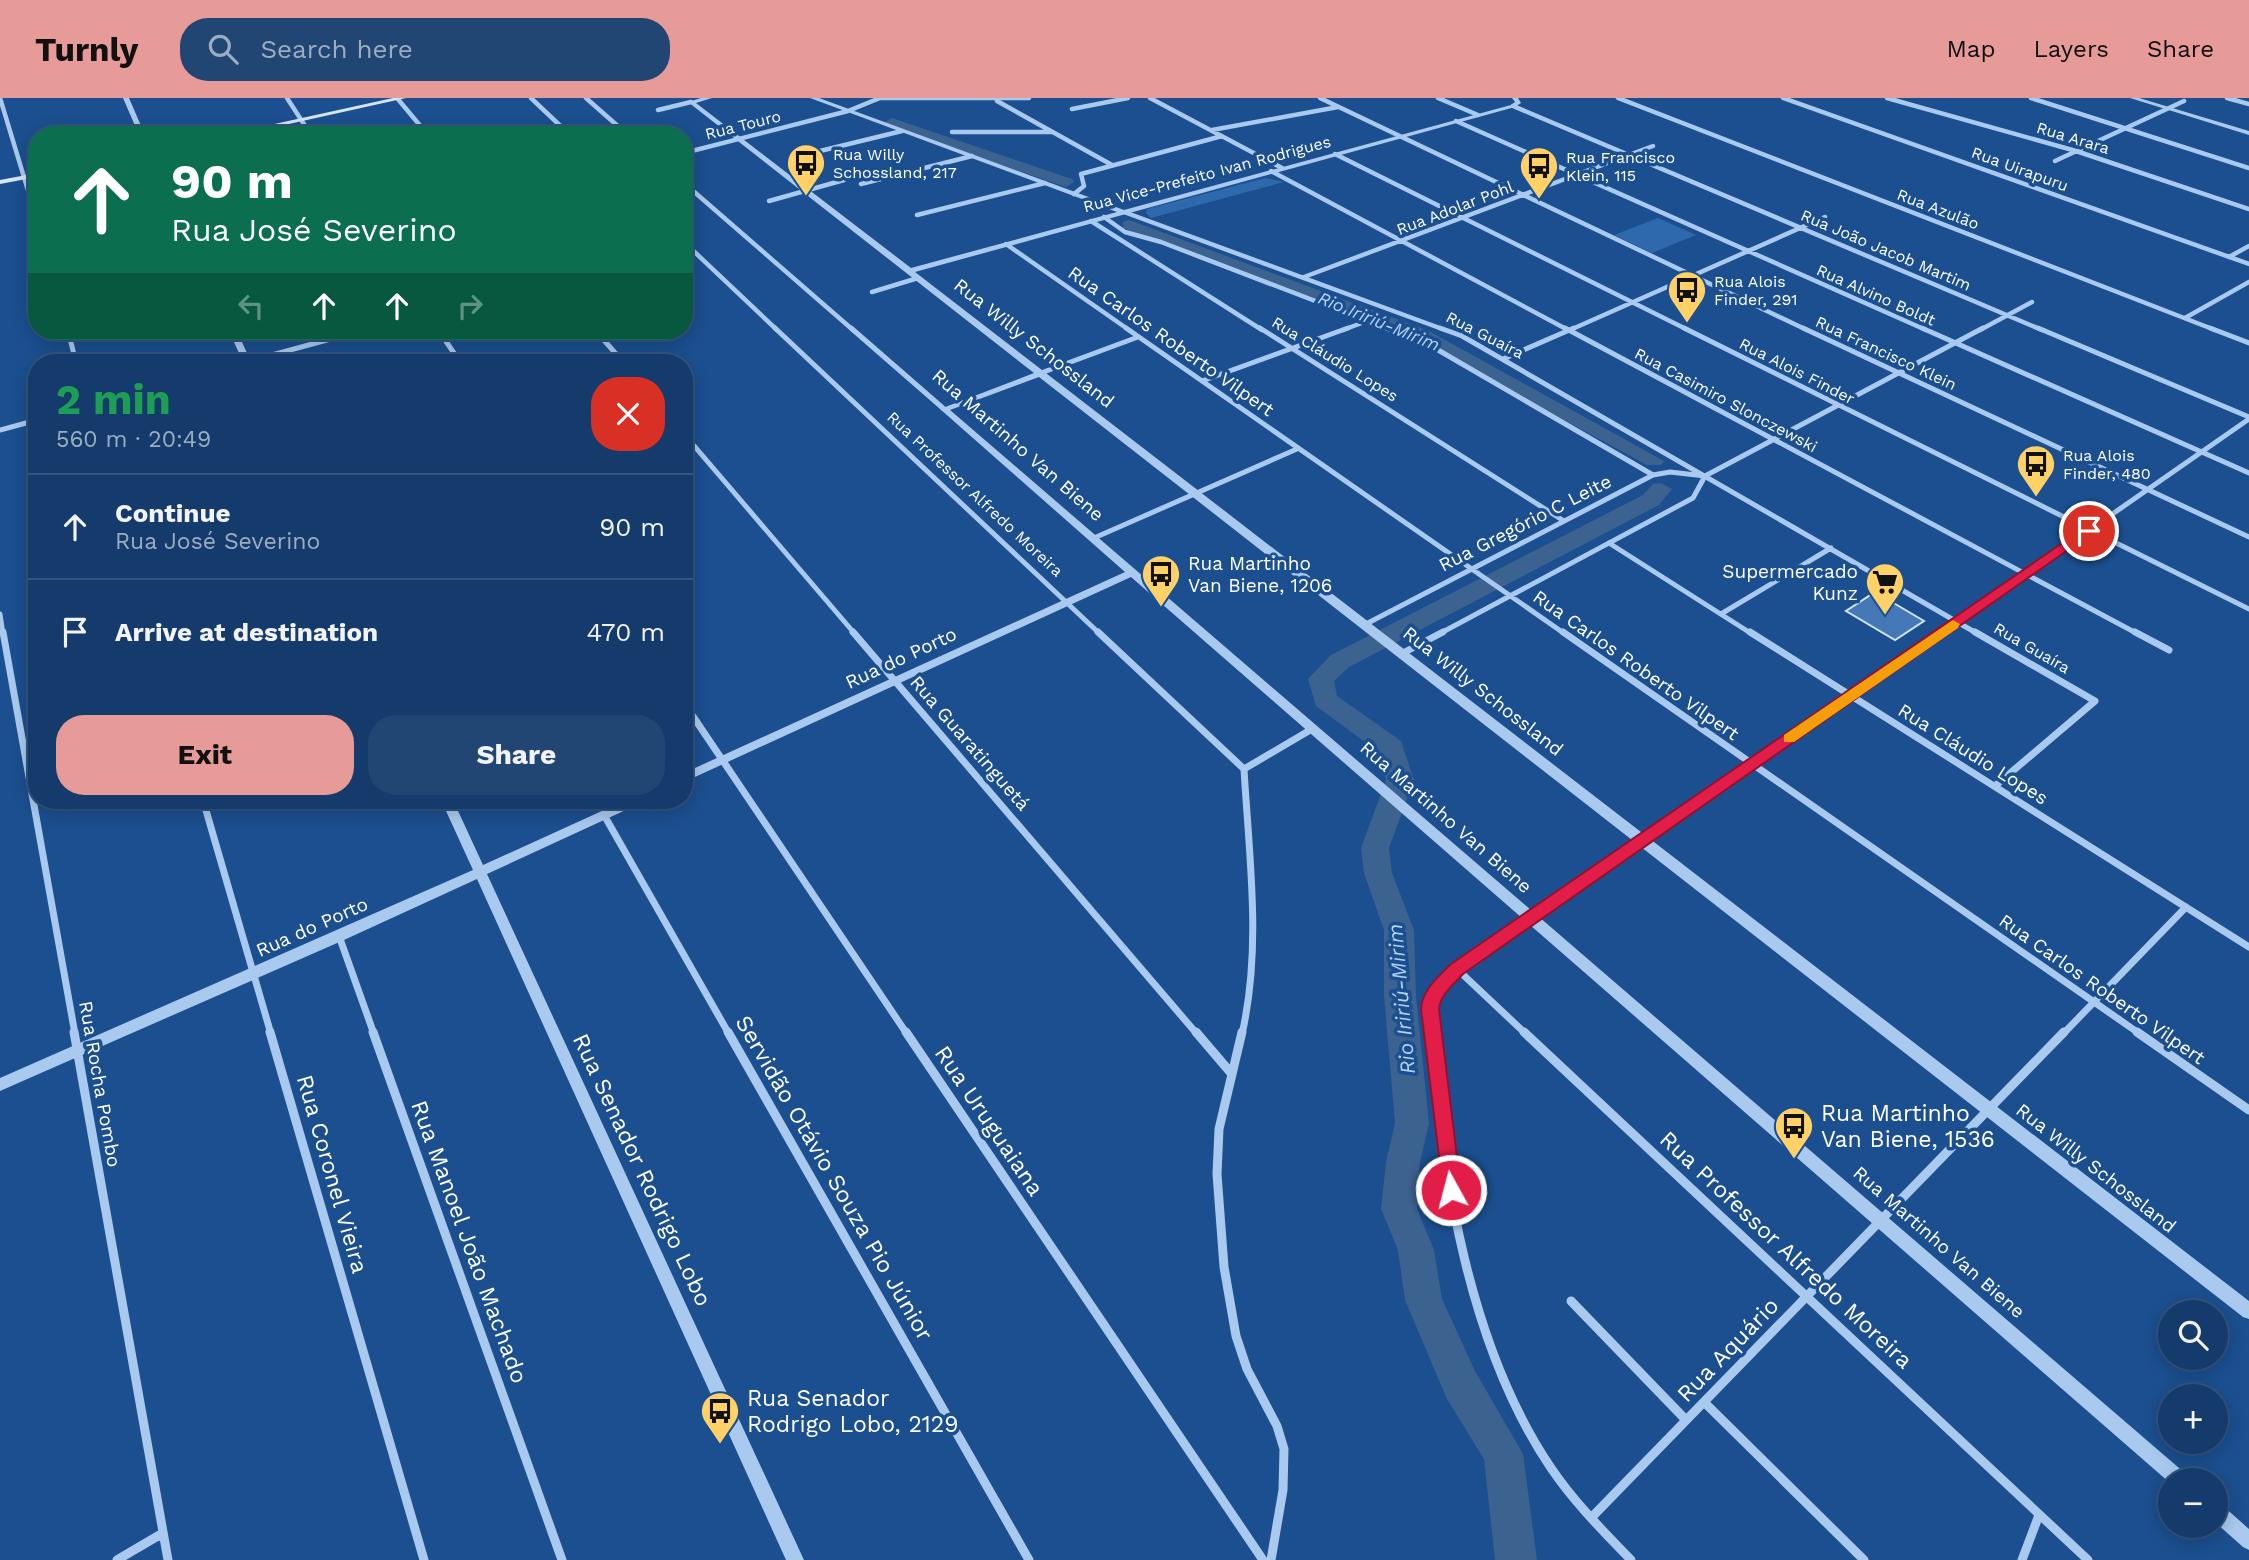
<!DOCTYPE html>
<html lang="en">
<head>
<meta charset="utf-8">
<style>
  body { margin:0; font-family:"Work Sans",sans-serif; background:#214673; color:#f1f3f6; height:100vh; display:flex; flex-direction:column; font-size:26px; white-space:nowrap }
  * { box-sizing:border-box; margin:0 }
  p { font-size:23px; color:#9dadc1 }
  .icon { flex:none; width:38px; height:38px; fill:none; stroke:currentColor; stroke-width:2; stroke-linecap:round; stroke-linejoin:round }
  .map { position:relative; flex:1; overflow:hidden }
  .drawer { position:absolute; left:28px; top:256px; width:665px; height:455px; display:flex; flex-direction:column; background:#143b6b; border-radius:28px; box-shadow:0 4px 18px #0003,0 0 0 2px #33557e }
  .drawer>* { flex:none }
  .hud { position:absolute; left:28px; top:28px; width:665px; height:214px; border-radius:28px; box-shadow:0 4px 18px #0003,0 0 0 2px #33557e; background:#0b6e4f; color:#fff; overflow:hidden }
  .controls { position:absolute; left:2158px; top:1202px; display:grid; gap:14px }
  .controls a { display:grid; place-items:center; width:70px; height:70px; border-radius:50%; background:#143b6b; box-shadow:0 4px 18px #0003,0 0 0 2px #33557e; font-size:35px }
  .pin { position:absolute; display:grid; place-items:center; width:60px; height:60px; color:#fff; margin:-30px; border:4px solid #fff; border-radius:50%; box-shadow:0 2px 7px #0007 }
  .me { position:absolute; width:77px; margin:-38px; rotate:353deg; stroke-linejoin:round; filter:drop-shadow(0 0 5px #0008) }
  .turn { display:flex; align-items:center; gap:24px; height:147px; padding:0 28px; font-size:32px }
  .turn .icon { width:91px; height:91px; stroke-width:2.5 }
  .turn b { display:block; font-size:49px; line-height:60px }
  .lanes { display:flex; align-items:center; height:66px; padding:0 28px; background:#0003; justify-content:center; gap:35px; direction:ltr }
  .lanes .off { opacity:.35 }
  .round { display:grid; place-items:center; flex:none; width:74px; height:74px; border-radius:28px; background:#214673 }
  .summary { display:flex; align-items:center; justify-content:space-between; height:119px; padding:0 28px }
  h1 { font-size:42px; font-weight:700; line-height:52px; color:#1e9e55 }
  .primary-button { display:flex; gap:14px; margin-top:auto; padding:14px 28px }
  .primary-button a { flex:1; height:80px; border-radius:28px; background:#e69b98; color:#111; font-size:28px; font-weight:700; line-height:80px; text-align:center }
  .primary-button a+a { background:#214673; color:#f1f3f6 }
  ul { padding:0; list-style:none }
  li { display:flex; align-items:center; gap:21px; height:105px; padding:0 28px; border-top:2px solid #33557e }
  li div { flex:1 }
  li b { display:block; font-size:26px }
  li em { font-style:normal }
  header { display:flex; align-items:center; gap:42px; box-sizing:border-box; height:98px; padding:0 35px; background:#e69b98; color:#111 }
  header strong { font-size:33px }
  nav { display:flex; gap:38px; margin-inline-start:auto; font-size:24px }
  .search { width:490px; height:63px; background:#214673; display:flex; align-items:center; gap:18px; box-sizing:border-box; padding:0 24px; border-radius:28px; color:#9dadc1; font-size:26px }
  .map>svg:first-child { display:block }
  .green { fill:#2e69ad }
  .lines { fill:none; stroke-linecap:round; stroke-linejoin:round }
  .river { fill:#3c6290; fill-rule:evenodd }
  .building { fill:#4478b7; stroke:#cfe3fa; stroke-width:2 }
  .minor-far3 { stroke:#a9c9ee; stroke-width:4.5 }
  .minor-far2 { stroke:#a9c9ee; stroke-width:5 }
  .minor-far1 { stroke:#a9c9ee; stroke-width:7 }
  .minor { stroke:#a9c9ee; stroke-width:9 }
  .tertiary { fill:#a9c9ee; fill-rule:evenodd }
  .secondary { fill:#d6e6fa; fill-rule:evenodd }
  .route { fill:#e11d48; stroke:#92132f; stroke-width:2 }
  .slow { fill:#f59e0b }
  .labels { text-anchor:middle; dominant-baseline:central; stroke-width:7; stroke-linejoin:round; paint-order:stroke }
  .far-street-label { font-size:16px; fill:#fff; stroke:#1b4f8f }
  .far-poi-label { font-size:16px; fill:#fff; stroke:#1b4f8f; text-anchor:start }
  .far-water-label { font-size:18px; font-style:italic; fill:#b5d3f5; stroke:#1b4f8f }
  .street-label { font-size:19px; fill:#fff; stroke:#1b4f8f }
  .poi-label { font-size:19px; fill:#fff; stroke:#1b4f8f; text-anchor:start }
  .water-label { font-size:21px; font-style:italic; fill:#b5d3f5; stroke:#1b4f8f }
  .near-poi-label { font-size:23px; fill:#fff; stroke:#1b4f8f; text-anchor:start }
  .near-street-label { font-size:23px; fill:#fff; stroke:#1b4f8f }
</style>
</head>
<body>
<header>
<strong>Turnly</strong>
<div class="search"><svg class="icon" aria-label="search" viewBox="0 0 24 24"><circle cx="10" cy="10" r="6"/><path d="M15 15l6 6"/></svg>Search here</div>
<nav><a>Map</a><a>Layers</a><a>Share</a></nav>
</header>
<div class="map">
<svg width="2249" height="1462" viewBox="0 0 2249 1462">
  <rect width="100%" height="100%" fill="#1b4f8f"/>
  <path class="green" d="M1265 80 1284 84 1151 120 1146 115 1147 111Z
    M1658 120 1696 137 1652 155 1614 137Z"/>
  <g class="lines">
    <path class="river" d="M892 20 1072 81 1074 84 1066 89 1060 87 887 27 885 24Z
      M1129 122 1429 233 1664 363 1661 367H1647L1415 241 1123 130V124Z
      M1661 385 1672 391 1659 407 1349 569 1334 583 1337 598 1401 643 1414 682 1389 750 1392 775 1414 832 1416 898 1429 1025 1420 1064 1417 1111 1434 1152 1442 1201 1475 1273 1523 1356 1537 1462H1495L1484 1361 1447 1301 1405 1202 1398 1152 1381 1111 1386 1064 1395 1025 1384 898V832L1364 775 1361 750 1386 682 1380 655 1316 608 1308 581 1331 557 1643 397 1653 386Z"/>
  </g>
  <path class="building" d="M1875 494 1924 523 1895 542 1846 513Z"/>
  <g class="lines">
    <path class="minor-far3" d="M0 0 37 122
      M287 0 311 37
      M397 0 428 37
      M531 0 570 37
      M586 0 628 37
      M1150 0 1282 70
      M1320 0 1807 232
      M1438 0 1478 17
      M1618 0 2215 232
      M1783 0 2249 166
      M1887 0 2076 53 2249 111
      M2031 0 2249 70
      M2227 0 2249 6
      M997 3 1112 67
      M1513 8 2042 232
      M1072 11 1128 0
      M658 12 691 4
      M1456 23 1926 232
      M1212 32 1338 9
      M952 34H1053
      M820 53 902 33
      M684 55 848 13 880 0H1029
      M1335 56 1688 232
      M2055 63 2184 3
      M1271 73 1568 232
      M684 85 853 232
      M861 86 972 58
      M1074 96 1084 88 1081 76 1222 38
      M769 103 844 82
      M1124 114 1445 232
      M917 117 1045 85
      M1104 119 1125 134 1161 144 1391 232
      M1091 123 1262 232
      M684 144 777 232
      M1006 146 1129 232
      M2229 159 2249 148
      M1304 179 1653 48
      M872 194 918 180
      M2185 220 2249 184
      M1343 232 1367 223
      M1570 232 1825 119
      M1980 232 2032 204"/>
    <path class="minor-far2" d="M775 230 1100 536
      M851 230 944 311
      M1126 230 1565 536
      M1260 230 1564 423
      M1386 230 1426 245 1653 377
      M1440 230 1462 238 1978 536
      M1565 230 2138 536
      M1684 230 2249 511
      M1803 230 2249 439
      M1922 230 2249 375
      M2038 230 2249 319
      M2210 230 2249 245
      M68 233 76 264
      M439 233 460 264
      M596 233 623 264
      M1503 261 1574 230
      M246 264 360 233
      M1041 275 1138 239
      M1202 283 1348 230
      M0 332 37 322
      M684 336 855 536
      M1094 440 1297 351
      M1609 445 1752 536
      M0 516 3 536
      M1721 516 1831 450
      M1366 526 1653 377 1670 374 1705 378 1983 230
      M1439 536 1693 400 1705 378
      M1940 536 2249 321"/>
    <path class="minor-far1" d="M3 534 75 936
      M853 534 1197 936
      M1098 534 1244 671
      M1563 534 2140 936
      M1750 534 2249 849
      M1975 534 2095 603 1995 688
      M2135 534 2169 552
      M1403 555 1443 534
      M684 605 907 936
      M203 702 271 936
      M604 717 729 936
      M339 838 374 936
      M1457 871 1526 936
      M1242 936C1262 849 1249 758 1244 671L1312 631
      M1431 936V901L1457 871 1943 534
      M2063 936 2186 809"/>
    <path class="minor" d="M74 934 168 1462
      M270 934 424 1462
      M373 934 562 1462
      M728 934 1029 1462
      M906 934 1263 1462
      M1196 934 1231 975
      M1242 934 1219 1031 1217 1076 1224 1169 1236 1238 1247 1271 1277 1328 1284 1351 1283 1392 1271 1462
      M1431 934C1442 1077 1469 1249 1551 1370 1574 1404 1603 1433 1631 1462
      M1524 934 2088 1462
      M2137 934 2249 1012
      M1571 1203 1686 1322
      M1704 1304 1864 1462
      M1591 1420 2064 934
      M117 1462 163 1435
      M2022 1462 2039 1417"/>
    <path class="tertiary" d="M123 0H129L145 37H139Z
      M701 0H712L696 5 911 170 1117 114 810 0H819L1124 112 1511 7 1515 4 1512 0H1518L1521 5 1515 9 915 174 2249 1203V1221L2243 1219 1039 279 950 312 2186 1376 2189 1382H2170V1385L1131 479 684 684V675L1125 474 940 311 1034 275 688 4Z
      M2130 0H2139L2249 33V37Z
      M229 233H237L251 264H243Z
      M441 702H453L483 767 626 702H643L641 705 487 776 804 1462H786L477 781 344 842 0 993V980L473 772Z
      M2216 1404 2222 1407 2249 1431V1452L2243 1449 2216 1425Z"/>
    <path class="secondary" d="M393 0H406L239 37H224Z
      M37 75V79L0 86V82Z"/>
  </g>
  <path class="route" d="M2084 430 2095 433 1463 876C1454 886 1440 897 1439 911L1461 1092 1458 1099 1451 1101 1444 1099 1421 911C1422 892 1438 879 1451 866Z"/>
  <path class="slow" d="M1953 522 1960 526 1958 530 1794 644H1784V637Z"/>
  <defs>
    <g id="bus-pin" transform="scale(2.0125)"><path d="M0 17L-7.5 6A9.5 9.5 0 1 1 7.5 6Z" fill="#ffd166" stroke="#1b4f8f"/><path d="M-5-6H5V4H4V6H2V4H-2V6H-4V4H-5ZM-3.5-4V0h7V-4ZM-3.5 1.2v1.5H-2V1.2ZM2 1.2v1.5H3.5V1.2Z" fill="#111"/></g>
    <g id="supermarket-pin" transform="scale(2.0125)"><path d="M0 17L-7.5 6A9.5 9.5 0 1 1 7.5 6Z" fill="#ffd166" stroke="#1b4f8f"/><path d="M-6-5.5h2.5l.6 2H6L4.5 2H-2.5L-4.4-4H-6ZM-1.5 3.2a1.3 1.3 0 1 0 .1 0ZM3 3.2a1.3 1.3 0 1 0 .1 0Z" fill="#111"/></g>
  </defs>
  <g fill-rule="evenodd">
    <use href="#bus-pin" x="806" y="65"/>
    <use href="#bus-pin" x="1539" y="68"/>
    <use href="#bus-pin" x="1687" y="192"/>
    <use href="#bus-pin" x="2036" y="366"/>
    <use href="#bus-pin" x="1161" y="476"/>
    <use href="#supermarket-pin" x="1885" y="484"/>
    <use href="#bus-pin" x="1794" y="1028"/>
    <use href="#bus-pin" x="720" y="1313"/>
  </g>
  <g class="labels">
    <g class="far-street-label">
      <text transform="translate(743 27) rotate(-14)">Rua Touro</text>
      <text transform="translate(2073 40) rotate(17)">Rua Arara</text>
      <text transform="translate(2020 71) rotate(20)">Rua Uirapuru</text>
      <text transform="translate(1207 76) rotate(-15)">Rua Vice-Prefeito Ivan Rodrigues</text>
      <text transform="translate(1455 110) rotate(-21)">Rua Adolar Pohl</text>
      <text transform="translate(1938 111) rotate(21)">Rua Azulão</text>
      <text transform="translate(1886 152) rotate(23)">Rua João Jacob Martim</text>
      <text transform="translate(1876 197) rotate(24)">Rua Alvino Boldt</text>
      <text transform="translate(1485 237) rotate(27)">Rua Guaíra</text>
      <text transform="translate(1886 255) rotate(25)">Rua Francisco Klein</text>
      <text transform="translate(1335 261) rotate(32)">Rua Cláudio Lopes</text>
      <text transform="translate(1797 273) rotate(27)">Rua Alois Finder</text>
      <text transform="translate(1726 302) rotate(28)">Rua Casimiro Slonczewski</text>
      <text transform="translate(975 396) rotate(43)">Rua Professor Alfredo Moreira</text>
      <text transform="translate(2032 550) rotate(30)">Rua Guaíra</text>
    </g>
    <g class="far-poi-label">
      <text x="833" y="56">Rua Willy<tspan x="833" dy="18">Schossland, 217</tspan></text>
      <text x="1566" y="59">Rua Francisco<tspan x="1566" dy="18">Klein, 115</tspan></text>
      <text x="1714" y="183">Rua Alois<tspan x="1714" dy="18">Finder, 291</tspan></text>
      <text x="2063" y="357">Rua Alois<tspan x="2063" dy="18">Finder, 480</tspan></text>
    </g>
    <g class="far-water-label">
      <text transform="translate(1379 223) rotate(22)">Rio Iririú-Mirim</text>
    </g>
    <g class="street-label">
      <text transform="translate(1171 243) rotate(35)">Rua Carlos Roberto Vilpert</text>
      <text transform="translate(1034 245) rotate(38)">Rua Willy Schossland</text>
      <text transform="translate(1018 347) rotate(41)">Rua Martinho Van Biene</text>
      <text transform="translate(1525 425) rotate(-27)">Rua Gregório C Leite</text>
      <text transform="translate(901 560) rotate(-25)">Rua do Porto</text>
      <text transform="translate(1636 567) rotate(35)">Rua Carlos Roberto Vilpert</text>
      <text transform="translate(1483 593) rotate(38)">Rua Willy Schossland</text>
      <text transform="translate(970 645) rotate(49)">Rua Guaratinguetá</text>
      <text transform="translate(1973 656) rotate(32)">Rua Cláudio Lopes</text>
      <text transform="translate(1446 719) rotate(41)">Rua Martinho Van Biene</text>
      <text transform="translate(312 829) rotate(-24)">Rua do Porto</text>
      <text transform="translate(2102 891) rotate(35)">Rua Carlos Roberto Vilpert</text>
      <text transform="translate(100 986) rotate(80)">Rua Rocha Pombo</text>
      <text transform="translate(2096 1070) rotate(38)">Rua Willy Schossland</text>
      <text transform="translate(1939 1144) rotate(41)">Rua Martinho Van Biene</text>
    </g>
    <g class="poi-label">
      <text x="1188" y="465">Rua Martinho<tspan x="1188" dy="22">Van Biene, 1206</tspan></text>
      <text x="1858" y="473" text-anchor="end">Supermercado<tspan x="1858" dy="22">Kunz</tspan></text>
    </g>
    <g class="water-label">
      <text transform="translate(1401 901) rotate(-95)">Rio Iririú-Mirim</text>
    </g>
    <g class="near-poi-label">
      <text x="1821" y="1015">Rua Martinho<tspan x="1821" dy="26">Van Biene, 1536</tspan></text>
      <text x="747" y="1300">Rua Senador<tspan x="747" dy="26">Rodrigo Lobo, 2129</tspan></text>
    </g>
    <g class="near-street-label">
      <text transform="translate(989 1023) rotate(56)">Rua Uruguaiana</text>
      <text transform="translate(642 1072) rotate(65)">Rua Senador Rodrigo Lobo</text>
      <text transform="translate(332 1076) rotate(74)">Rua Coronel Vieira</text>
      <text transform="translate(834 1080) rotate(60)">Servidão Otávio Souza Pio Júnior</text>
      <text transform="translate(469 1144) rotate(70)">Rua Manoel João Machado</text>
      <text transform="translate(1786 1152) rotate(43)">Rua Professor Alfredo Moreira</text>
      <text transform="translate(1728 1252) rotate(-46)">Rua Aquário</text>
    </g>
  </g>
</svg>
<div class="controls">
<a><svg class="icon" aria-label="search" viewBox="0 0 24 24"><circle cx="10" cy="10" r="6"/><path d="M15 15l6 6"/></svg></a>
<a>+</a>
<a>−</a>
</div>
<div class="pin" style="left:2089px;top:433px;background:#d93025"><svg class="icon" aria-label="arrive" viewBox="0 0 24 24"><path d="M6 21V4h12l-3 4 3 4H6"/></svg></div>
<svg class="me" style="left:1451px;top:1092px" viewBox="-20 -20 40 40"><circle r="17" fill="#e11d48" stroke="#fff" stroke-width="3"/><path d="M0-11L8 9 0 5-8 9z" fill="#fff"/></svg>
<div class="hud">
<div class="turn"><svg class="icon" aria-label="ahead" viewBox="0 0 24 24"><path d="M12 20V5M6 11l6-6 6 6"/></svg><div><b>90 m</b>Rua José Severino</div></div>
<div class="lanes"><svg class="icon off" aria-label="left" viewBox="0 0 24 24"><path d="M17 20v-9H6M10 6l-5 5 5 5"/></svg><svg class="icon" aria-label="ahead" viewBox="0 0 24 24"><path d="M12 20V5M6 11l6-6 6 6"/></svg><svg class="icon" aria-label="ahead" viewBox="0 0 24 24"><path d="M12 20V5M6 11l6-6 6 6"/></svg><svg class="icon off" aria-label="right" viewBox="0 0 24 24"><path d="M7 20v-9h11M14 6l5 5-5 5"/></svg></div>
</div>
<section class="drawer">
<div class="summary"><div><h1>2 min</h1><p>560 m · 20:49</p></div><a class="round" style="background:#d93025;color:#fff"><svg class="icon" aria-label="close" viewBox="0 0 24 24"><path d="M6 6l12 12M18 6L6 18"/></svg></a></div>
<ul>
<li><svg class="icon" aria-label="ahead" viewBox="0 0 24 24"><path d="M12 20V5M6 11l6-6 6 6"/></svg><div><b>Continue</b><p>Rua José Severino</p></div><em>90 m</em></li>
<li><svg class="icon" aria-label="arrive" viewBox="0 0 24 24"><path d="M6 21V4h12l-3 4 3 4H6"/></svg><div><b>Arrive at destination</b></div><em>470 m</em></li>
</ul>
<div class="primary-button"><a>Exit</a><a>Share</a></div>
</section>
</div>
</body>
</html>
